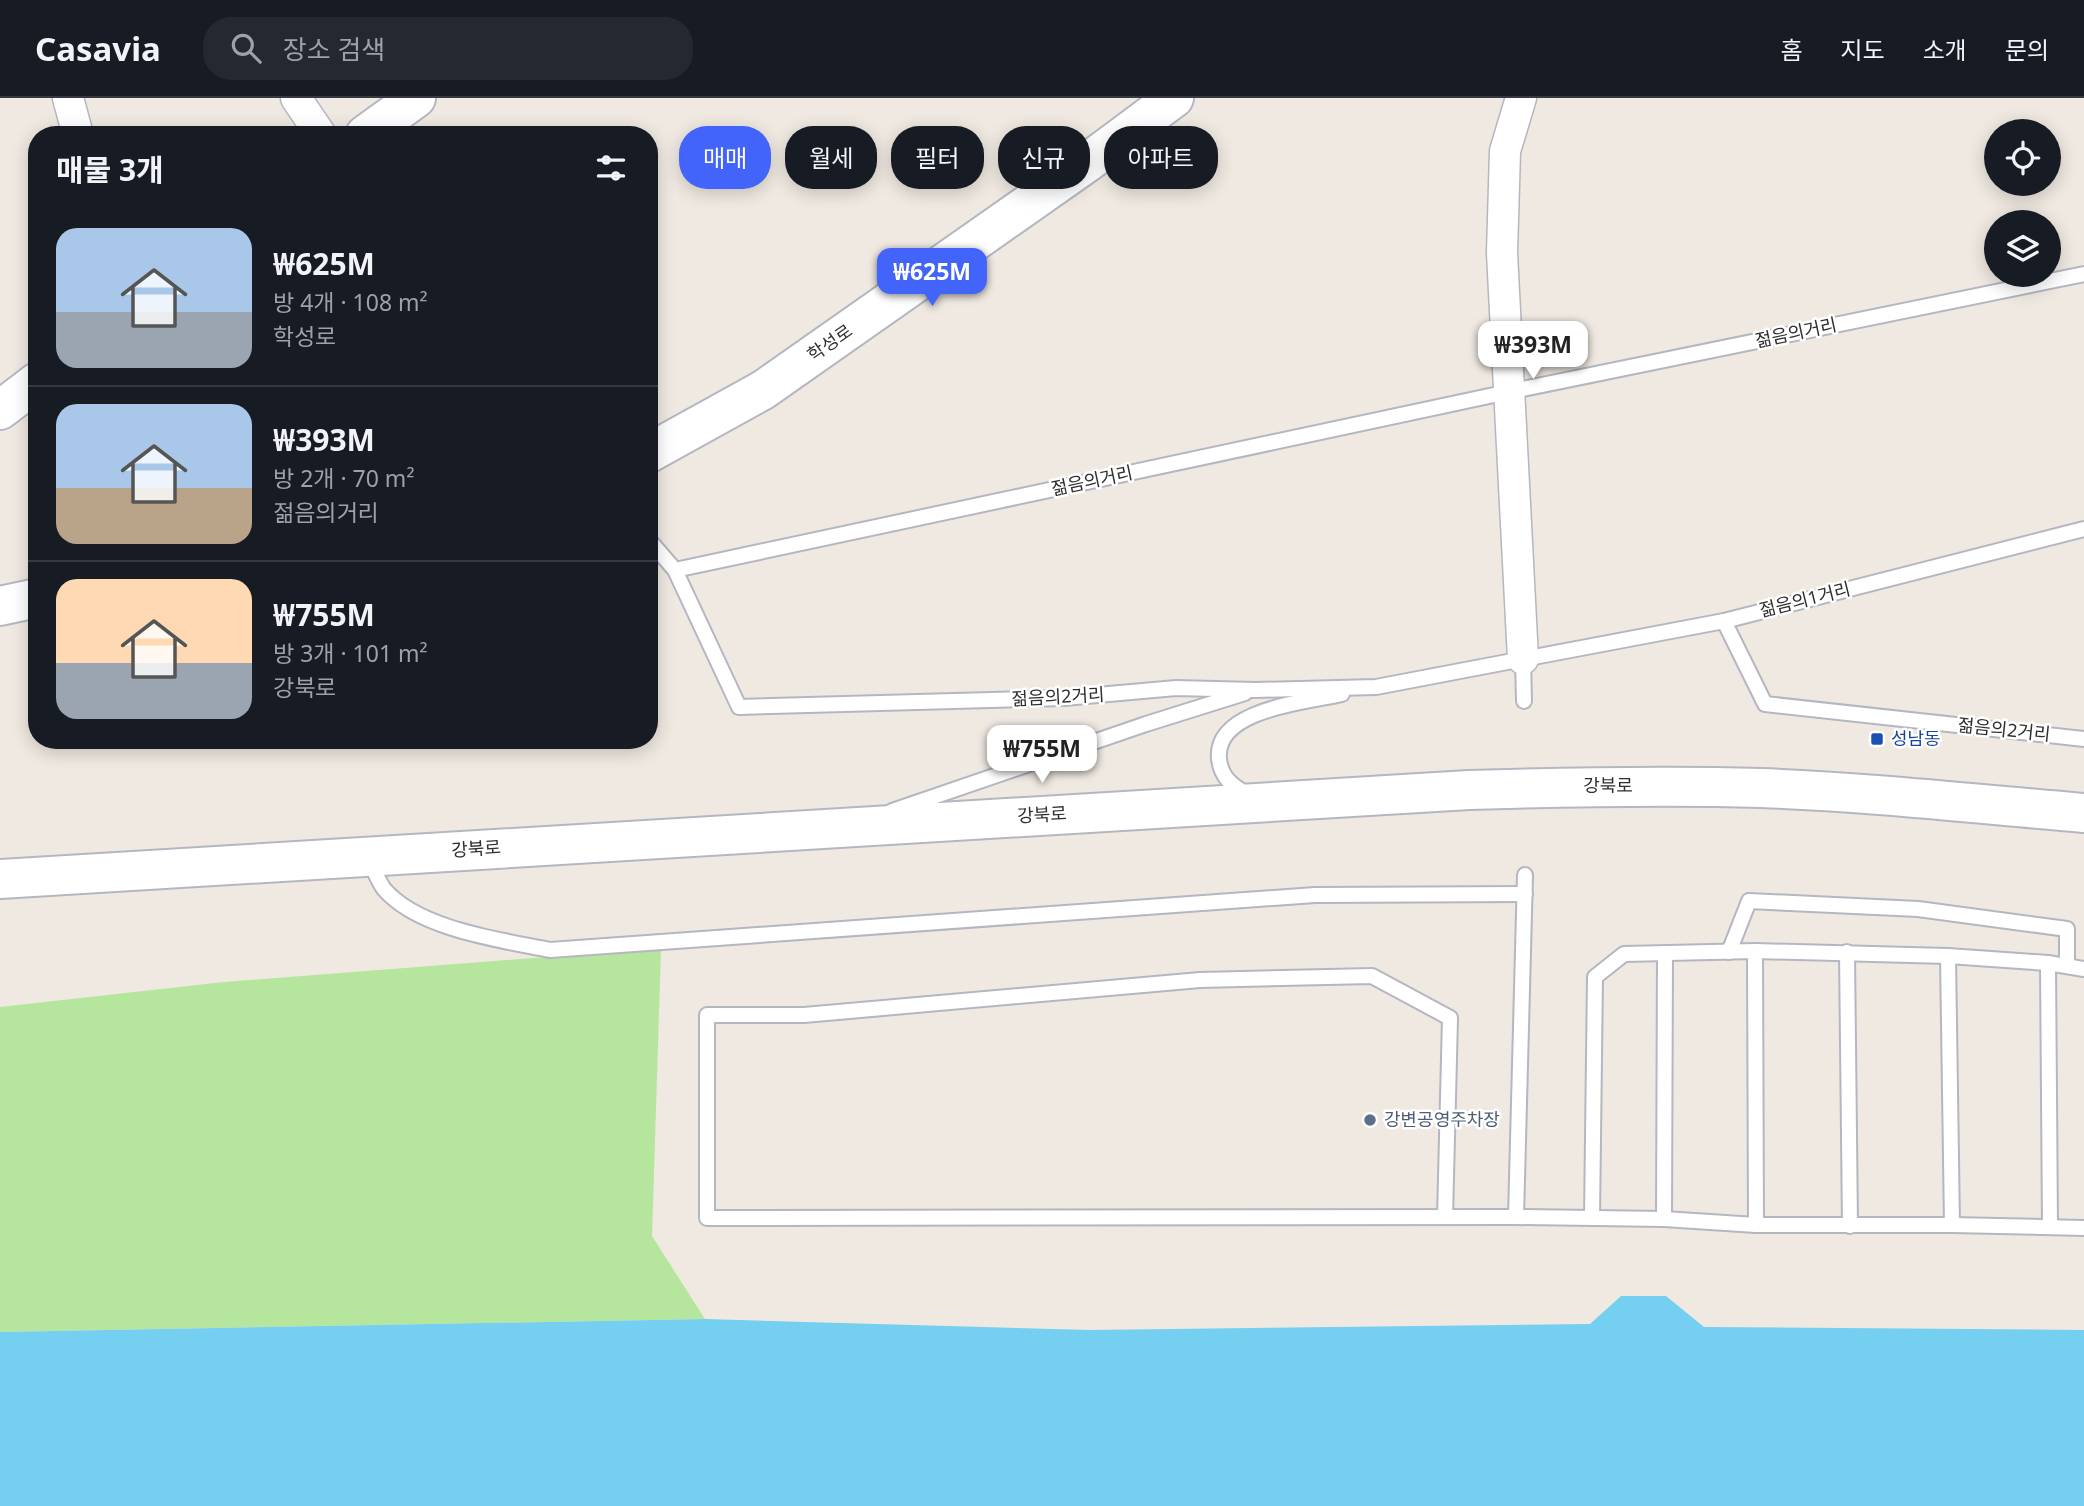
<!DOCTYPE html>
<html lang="ko">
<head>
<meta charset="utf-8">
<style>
	body { margin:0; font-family:"Noto Sans","Noto Sans KR",sans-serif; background:#242831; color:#f1f3f6; height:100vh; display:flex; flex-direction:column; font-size:26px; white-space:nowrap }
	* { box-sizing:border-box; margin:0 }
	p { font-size:23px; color:#9ea1a6 }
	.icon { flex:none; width:38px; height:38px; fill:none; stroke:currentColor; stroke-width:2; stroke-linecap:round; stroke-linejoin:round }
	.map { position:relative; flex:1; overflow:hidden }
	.details { position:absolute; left:28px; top:28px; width:630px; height:623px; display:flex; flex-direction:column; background:#171b24; border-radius:28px; box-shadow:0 4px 18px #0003 }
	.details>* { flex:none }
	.hud { position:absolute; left:679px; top:28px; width:665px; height:63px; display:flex; gap:14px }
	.fabs { position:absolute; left:1984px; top:21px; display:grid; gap:14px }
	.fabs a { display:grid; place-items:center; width:77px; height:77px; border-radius:50%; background:#171b24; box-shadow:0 4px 18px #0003; font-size:35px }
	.price { position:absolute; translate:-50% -60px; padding:0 16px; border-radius:14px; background:#fff; color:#222; font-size:23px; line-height:46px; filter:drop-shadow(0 2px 4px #0008) }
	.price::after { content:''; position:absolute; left:50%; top:42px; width:21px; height:16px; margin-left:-10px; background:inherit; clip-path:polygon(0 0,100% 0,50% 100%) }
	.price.selected { background:#4264fb; color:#fff }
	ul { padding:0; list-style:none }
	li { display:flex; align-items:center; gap:21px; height:175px; padding:0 28px }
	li+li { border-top:2px solid #363941 }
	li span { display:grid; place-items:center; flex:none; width:196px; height:140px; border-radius:21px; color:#555 }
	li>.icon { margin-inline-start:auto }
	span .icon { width:84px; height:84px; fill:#fffc; stroke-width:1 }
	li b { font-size:30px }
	h2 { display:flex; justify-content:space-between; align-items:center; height:84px; padding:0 28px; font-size:30px }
	.pill { padding:0 24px; border-radius:28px; background:#171b24; box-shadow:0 4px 18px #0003; font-size:24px; line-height:63px }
	.pill.selected { background:#4264fb; color:#fff }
	header { display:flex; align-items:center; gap:42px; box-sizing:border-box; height:98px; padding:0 35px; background:#171b24; border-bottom:2px solid #363941 }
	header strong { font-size:33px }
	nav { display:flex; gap:38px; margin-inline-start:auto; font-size:24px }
	.search { width:490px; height:63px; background:#242831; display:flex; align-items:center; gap:18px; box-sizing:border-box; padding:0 24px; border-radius:28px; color:#9ea1a6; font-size:26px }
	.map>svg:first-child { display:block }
	.green { fill:#b6e59e }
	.water { fill:#75cff0 }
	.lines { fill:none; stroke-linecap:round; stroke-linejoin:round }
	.lane-casing { stroke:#b4b7c1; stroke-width:18 }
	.street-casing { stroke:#b4b7c1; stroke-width:33 }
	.secondary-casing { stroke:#b4b7c1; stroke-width:42 }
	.lane { stroke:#fff; stroke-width:14 }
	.street { stroke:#fff; stroke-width:30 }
	.secondary { stroke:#fff; stroke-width:38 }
	.transit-dot { fill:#1a4fb4; stroke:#fff; stroke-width:2.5 }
	.service-dot { fill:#5c6f8a; stroke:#fff; stroke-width:2.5 }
	.labels { text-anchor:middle; stroke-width:5; stroke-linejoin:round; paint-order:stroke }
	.street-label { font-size:18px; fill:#2e2e2e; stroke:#fff }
	.transit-label { font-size:18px; fill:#164399; stroke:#fff; text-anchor:start }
	.service-label { font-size:18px; fill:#4e5e75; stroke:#fff; text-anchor:start }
</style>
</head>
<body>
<header>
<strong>Casavia</strong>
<div class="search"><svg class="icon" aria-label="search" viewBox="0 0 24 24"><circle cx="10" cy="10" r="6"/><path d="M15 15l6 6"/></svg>장소 검색</div>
<nav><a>홈</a><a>지도</a><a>소개</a><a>문의</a></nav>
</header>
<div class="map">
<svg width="2084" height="1408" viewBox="0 0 2084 1408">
	<rect width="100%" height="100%" fill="#efe9e1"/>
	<polygon class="green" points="661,850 652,1138 705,1221 0,1234 0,909 224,884"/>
	<polygon class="water" points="1621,1198 1666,1198 1704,1229 2084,1232 2084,1408 0,1408 0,1234 705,1221 1089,1232 1590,1226"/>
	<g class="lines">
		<g class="lane-casing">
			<g id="lane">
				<polyline points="649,442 675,472 739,609 1064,600 1176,590 1256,592 1376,589 1523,561 1524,603"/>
				<polyline points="675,472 1508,294 2084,176"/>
				<polyline points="1724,523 1765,606 2084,641"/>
				<polyline points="1523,561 1724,523 2084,431"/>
				<path d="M1247 696C1232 688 1221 679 1219 661 1214 611 1307 604 1342 596"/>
				<polyline points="892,713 1146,626 1245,595"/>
				<path d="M369 762C374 771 378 783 384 791 418 831 500 842 550 852L1315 797 1525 796"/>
				<polyline points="1755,853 1756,1127"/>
				<polyline points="1729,854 1749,803 1918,811 2067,831 2067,868"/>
				<polyline points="1847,854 1850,1128"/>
				<polyline points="1948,858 1952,1127"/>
				<polyline points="2048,865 2050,1129"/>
				<polyline points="1445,1119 1450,920 1372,878 1200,882 804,917 707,917 707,1120 1516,1119 1664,1121 1756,1127 1952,1127 2084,1130"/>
				<polyline points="1516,1119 1525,777"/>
				<polyline points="1592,1120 1595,879 1624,856 1755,853 1948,858 2048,865 2084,871"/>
				<polyline points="1664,1121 1665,856"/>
			</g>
		</g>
		<g class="street-casing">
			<g id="street">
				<polyline points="68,0 78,37"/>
				<polyline points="296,0 321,37"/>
				<polyline points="1521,0 1505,53 1502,155 1523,561"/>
			</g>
		</g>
		<g class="secondary-casing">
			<g id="secondary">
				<polyline points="365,37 416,0"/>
				<polyline points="0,312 37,284"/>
				<polyline points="649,355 763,292 1088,64 1174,0"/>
				<polyline points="0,508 37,500"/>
				<path d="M0 781 1469 692C1567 689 1664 687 1761 690 1869 694 1977 706 2084 715"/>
			</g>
		</g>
		<use href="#lane" class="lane"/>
		<use href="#street" class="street"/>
		<use href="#secondary" class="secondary"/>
	</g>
	<rect class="transit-dot" x="1870" y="634" width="14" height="14" rx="3.5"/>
	<circle class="service-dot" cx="1370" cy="1022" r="7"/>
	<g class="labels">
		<g class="street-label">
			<text transform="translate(1796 235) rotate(-12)" y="6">젊음의거리</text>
			<text transform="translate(830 245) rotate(-35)" y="6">학성로</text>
			<text transform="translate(1092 383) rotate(-12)" y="6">젊음의거리</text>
			<text transform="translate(1805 502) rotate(-14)" y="6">젊음의1거리</text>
			<text transform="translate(1058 599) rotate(-3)" y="6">젊음의2거리</text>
			<text transform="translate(2004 632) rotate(6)" y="6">젊음의2거리</text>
			<text x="1608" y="694">강북로</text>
			<text transform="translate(1042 717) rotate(-3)" y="6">강북로</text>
			<text transform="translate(476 751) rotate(-4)" y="6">강북로</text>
		</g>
		<g class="transit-label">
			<text x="1891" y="647">성남동</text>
		</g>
		<g class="service-label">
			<text x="1384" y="1028">강변공영주차장</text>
		</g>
	</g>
</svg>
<div class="fabs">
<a><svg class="icon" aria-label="locate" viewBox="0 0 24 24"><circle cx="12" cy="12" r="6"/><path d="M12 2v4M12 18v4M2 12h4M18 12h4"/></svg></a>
<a><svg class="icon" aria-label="layers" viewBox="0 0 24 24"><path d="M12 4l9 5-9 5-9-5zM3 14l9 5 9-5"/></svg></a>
</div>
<b class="price selected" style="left:932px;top:210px">₩625M</b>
<b class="price" style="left:1533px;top:283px">₩393M</b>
<b class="price" style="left:1042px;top:687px">₩755M</b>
<div class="hud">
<a class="pill selected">매매</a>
<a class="pill">월세</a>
<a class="pill">필터</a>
<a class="pill">신규</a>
<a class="pill">아파트</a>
</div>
<section class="details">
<h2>매물 3개<svg class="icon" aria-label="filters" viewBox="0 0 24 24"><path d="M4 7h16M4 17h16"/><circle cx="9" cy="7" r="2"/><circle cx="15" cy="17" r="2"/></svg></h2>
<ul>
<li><span style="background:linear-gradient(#a9c7e8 60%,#9aa5b1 0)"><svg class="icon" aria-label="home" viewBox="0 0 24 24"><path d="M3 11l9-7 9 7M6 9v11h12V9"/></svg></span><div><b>₩625M</b><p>방 4개 · 108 m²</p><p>학성로</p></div></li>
<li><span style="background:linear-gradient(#a9c7e8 60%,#b9a48a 0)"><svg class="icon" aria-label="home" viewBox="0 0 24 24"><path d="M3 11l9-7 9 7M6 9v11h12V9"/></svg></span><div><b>₩393M</b><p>방 2개 · 70 m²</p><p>젊음의거리</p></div></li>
<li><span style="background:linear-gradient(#ffd9b3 60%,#9aa5b1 0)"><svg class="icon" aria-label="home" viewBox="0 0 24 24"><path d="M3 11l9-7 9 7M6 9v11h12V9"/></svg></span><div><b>₩755M</b><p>방 3개 · 101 m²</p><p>강북로</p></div></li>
</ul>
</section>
</div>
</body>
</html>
